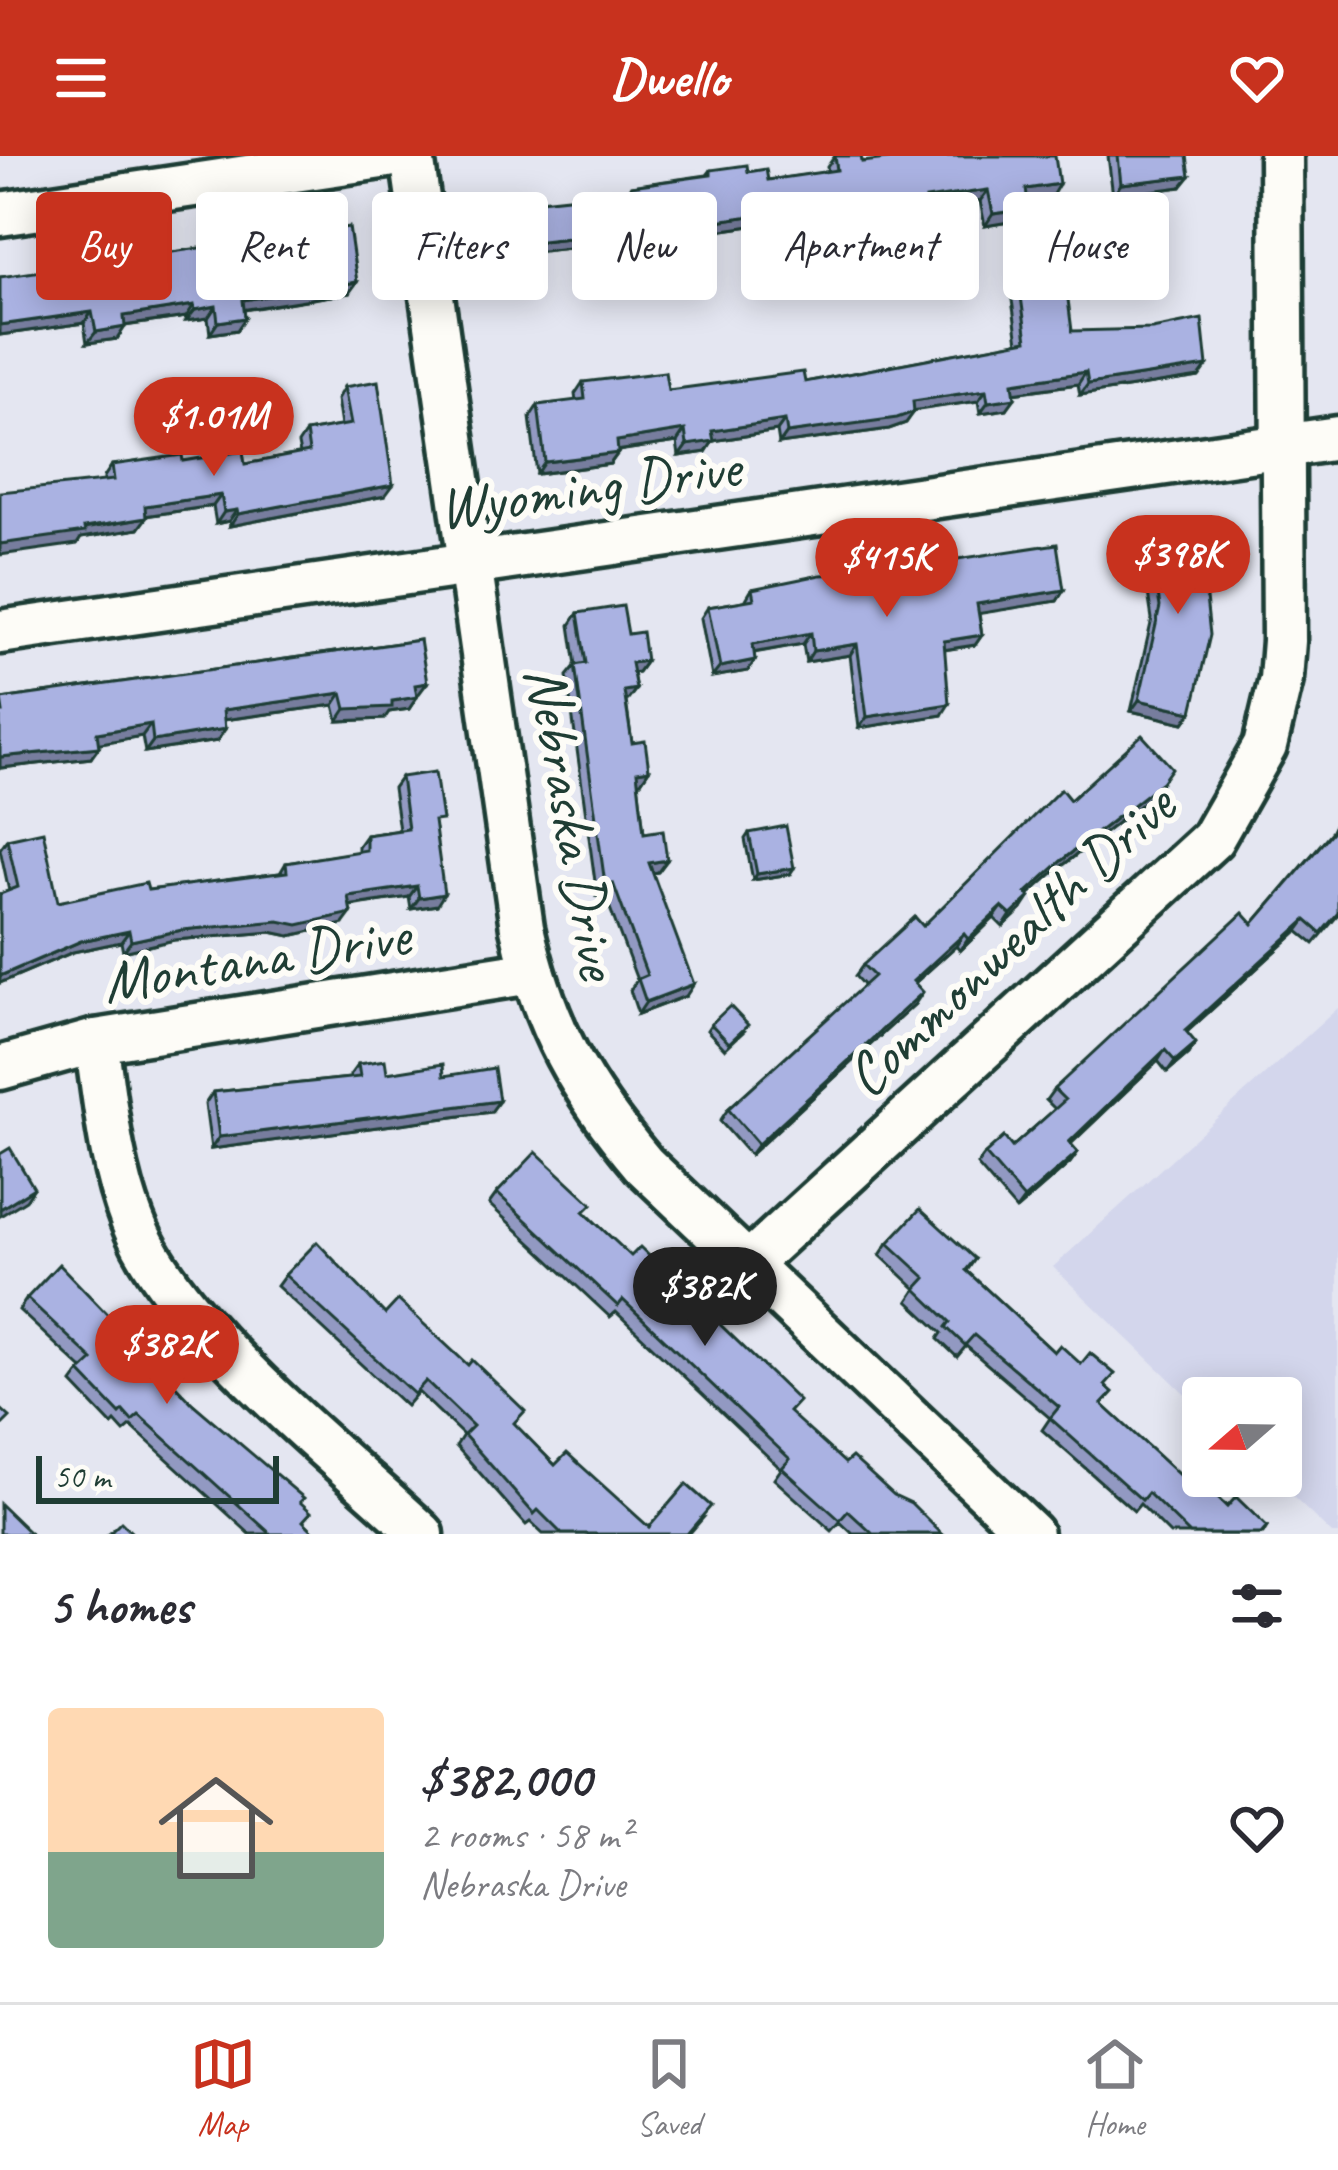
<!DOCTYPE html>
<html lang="en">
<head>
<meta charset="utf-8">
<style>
	body { margin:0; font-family:Caveat,sans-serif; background:#f7f7f7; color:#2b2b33; height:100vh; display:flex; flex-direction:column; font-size:45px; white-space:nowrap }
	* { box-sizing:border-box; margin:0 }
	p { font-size:39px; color:#7c7c81 }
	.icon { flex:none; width:66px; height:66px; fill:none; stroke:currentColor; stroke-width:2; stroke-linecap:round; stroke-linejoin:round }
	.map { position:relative; height:1378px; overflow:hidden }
	.side { display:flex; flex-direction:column; background:#fff; flex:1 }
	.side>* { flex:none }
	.top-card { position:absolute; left:36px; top:36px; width:1266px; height:108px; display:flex; gap:24px }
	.needle { width:78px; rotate:250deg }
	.buttons { position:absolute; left:1182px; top:1221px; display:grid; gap:24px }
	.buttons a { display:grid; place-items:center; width:120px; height:120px; border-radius:12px; background:#fff; box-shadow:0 6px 30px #0003; font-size:60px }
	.scale { position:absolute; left:36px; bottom:30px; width:243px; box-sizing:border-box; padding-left:12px; border:6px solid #1f3d34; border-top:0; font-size:33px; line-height:42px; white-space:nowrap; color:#1f3d34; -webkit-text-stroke:9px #fdfcf7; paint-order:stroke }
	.price { position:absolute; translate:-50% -102px; padding:0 27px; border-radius:42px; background:#c8321e; color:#fff; font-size:39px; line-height:78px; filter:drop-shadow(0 3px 6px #0008) }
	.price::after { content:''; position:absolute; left:50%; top:72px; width:36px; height:27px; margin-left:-18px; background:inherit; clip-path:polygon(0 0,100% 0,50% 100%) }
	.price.active { background:#222; color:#fff }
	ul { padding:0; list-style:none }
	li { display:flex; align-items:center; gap:36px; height:300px; padding:0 48px }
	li+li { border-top:3px solid #e1e1e2 }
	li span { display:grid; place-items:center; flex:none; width:336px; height:240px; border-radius:12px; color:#555 }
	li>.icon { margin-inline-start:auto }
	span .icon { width:144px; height:144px; fill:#fffc; stroke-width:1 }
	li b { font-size:51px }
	h2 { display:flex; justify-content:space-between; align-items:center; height:144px; padding:0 48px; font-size:51px }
	.chip { padding:0 42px; border-radius:12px; background:#fff; box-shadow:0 6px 30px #0003; font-size:42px; line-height:108px }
	.chip.active { background:#c8321e; color:#fff }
	header { display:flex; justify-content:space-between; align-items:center; height:156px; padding:0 48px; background:#c8321e; color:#fff; font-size:54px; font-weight:800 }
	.tabs { display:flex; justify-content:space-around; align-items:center; height:168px; border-top:3px solid #e1e1e2; background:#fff; font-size:33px; color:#7c7c81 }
	.tabs a { display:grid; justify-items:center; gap:6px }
	.tabs .active { color:#c8321e }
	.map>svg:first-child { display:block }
	.built { fill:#d3d6ec }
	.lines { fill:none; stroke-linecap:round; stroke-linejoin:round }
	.minor-casing { stroke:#1f3d34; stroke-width:51 }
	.minor { stroke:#fdfcf7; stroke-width:42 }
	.wall { fill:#9299c2; stroke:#1f3d34; stroke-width:3 }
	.shaded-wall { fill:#777d9e; stroke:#1f3d34; stroke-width:3 }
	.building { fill:#aab2e2; stroke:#1f3d34; stroke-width:3 }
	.labels { text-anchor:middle; stroke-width:12; stroke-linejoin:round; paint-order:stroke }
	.street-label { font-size:60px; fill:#1f3d34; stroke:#fdfcf7 }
</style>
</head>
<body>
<header><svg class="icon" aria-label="menu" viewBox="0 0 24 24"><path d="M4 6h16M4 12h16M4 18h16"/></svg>Dwello<svg class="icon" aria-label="heart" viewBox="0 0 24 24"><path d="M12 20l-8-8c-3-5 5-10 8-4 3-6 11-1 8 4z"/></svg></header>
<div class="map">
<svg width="1338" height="1378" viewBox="0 0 1338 1378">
	<rect width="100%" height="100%" fill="#e4e6f1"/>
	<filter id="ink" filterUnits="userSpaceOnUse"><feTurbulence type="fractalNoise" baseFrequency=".00833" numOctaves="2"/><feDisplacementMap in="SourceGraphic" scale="24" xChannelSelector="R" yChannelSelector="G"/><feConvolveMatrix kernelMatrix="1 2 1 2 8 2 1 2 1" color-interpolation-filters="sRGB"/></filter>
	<g filter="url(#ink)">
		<polygon class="built" points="1338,852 1338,1378 1332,1378 1271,1320 1281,1320 1281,1242 1203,1242 1203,1255 1053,1111"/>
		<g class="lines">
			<g class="minor-casing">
				<g id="minor">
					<path d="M412 0 522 772C544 871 579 932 644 1009L1031 1378"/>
					<polyline points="0,58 388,0"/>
					<polyline points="0,476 1338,282"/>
					<path d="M96 885C105 945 110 1008 132 1064 171 1168 338 1299 422 1378"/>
					<polyline points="0,912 96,885 532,816"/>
					<polyline points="748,1108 1212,683 1265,590 1281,523 1284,485 1281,0"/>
				</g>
			</g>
			<use href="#minor" class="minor"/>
		</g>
		<g class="wall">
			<polygon points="835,0 1052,40 1028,43 1021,64 985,70 980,45 927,53 928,57 920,68 877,75 886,119 878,130 840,137 827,69 787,74 786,65 676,81 669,92 598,101 596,89 489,101 484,61 492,49 579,49 623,44 623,41 631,30 707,19 711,14 748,16 768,24 828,16 827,11"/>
			<polygon points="1108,0 1187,0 1181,31 1113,40"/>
			<polygon points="323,75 349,137 244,154 245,162 237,174 210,178 208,162 186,165 186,161 125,170 117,183 87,187 84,167 0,179 0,121 257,96 315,87"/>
			<polygon points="1018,119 1072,175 1199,221 1080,239 1078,228 1014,237 1007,253 980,257 978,245 914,254 906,267 889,273 779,288 777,275 713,285 706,296 679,300 677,286 618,295 618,297 610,308 537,318 530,261 538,249 576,245 575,238 583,226 668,234 805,226 1018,186 1010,130"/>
			<polygon points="344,231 385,340 230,370 229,365 216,368 213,350 146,360 138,373 81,382 77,388 104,325 104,321 112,309 183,305 245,308 300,298 298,288 306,276 341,270 337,243"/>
			<polygon points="1148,371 1192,556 1184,567 1131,555 1152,463 1140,383"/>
			<polygon points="944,405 1064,434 1057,445 979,457 982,479 975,489 944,494 942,559 859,572 850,499 806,506 803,488 754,497 755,504 748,515 712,521 701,462 708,451 745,445 752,433 877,427 925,420 930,412 940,411"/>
			<polygon points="578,457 628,478 646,505 638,516 633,517 636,533 626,545 632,587 649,614 641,626 638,626 644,677 667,704 658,716 652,717 686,840 638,858 630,834 637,824 605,739 597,740 567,520 576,509 570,469"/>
			<polygon points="420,484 418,539 409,553 389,556 384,563 338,565 334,549 224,564 225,573 217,585 145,596 142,580 99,587 91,602 0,612 1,543"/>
			<polygon points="401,621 435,673 437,749 411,753 409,741 350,750 343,768 290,780 271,776 174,784 123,796 121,786 73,796 0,827 0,738 9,735 0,693 7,683 58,746 280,717 286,707 358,696 358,690 366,679 399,674 393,632"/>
			<polygon points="1154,638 1053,717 1028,739 1022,753 1003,771 994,762 960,795 956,790 915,827 915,848 750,999 720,965 728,953 864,830 855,820 863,809 923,770 1070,644"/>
			<polygon points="1338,662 1338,759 1314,788 1298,775 1187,876 1188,898 1167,916 1158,905 1071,988 1078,996 1070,1007 1016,1054 977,1009 985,998 1012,991 1055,953 1046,944 1054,933 1253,768 1332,675"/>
			<polygon points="749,677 790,718 753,724 745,683"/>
			<polygon points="711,868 744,875 725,893 707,874"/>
			<polygon points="358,908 387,917 444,920 491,956 211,993 205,948 213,936 350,922 350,919"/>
			<polygon points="497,1037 586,1057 790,1258 845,1307 894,1339 942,1378 853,1378 840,1366 832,1375 774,1323 781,1313 616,1156 610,1161 489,1048"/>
			<polygon points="888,1087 975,1103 967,1115 1054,1196 1106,1230 1103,1249 1191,1330 1267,1371 1263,1378 1170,1378 1140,1348 1134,1355 1042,1274 1050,1262 966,1190 957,1201 938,1183 942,1177 908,1145 916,1133 880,1099"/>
			<polygon points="285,1119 385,1158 515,1269 555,1309 649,1371 703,1362 689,1378 543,1378 530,1366 526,1369 456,1290 463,1279 418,1236 406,1250 277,1130"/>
			<polygon points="27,1142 193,1248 300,1346 304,1366 316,1378 250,1378 131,1270 124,1276 115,1266 112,1269 72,1227 82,1213 19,1154"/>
		</g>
		<g class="shaded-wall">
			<polygon points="1190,20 1181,31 1113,40 1121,28"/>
			<polygon points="1059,28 1052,40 1018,45 1026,33"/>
			<polygon points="988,34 980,45 918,55 926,43"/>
			<polygon points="1029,53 1021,64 985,70 993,58"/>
			<polygon points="793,54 786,65 667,82 675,71"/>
			<polygon points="928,57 920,68 868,77 876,65"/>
			<polygon points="835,58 827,69 787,74 795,63"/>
			<polygon points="604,78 596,89 489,101 497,90"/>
			<polygon points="676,81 669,92 598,101 605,90"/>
			<polygon points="886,119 878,130 840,137 848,126"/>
			<polygon points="357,126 349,137 235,155 243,144"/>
			<polygon points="194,149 186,161 116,171 124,160"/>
			<polygon points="216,150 208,162 186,165 195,154"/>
			<polygon points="92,156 84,167 0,179 0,169"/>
			<polygon points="245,162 237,174 210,178 218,166"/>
			<polygon points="125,171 117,183 87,187 96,176"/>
			<polygon points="1207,210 1199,221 1080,239 1088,228"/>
			<polygon points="1086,216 1078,228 1005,238 1013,227"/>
			<polygon points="986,234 978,245 905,256 913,245"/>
			<polygon points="1015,242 1007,253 980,257 988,246"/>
			<polygon points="914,256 906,267 889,273 779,288 787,277"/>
			<polygon points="785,264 777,275 713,285 706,296 679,300 687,289 712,275"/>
			<polygon points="685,274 677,286 609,296 617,285"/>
			<polygon points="618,297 610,308 537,318 545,306"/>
			<polygon points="393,329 385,340 230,370 238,358"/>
			<polygon points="221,339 213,350 137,361 145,350"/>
			<polygon points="237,354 229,365 216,368 224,356"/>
			<polygon points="146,362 138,373 81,382 77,388 0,399 0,388"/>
			<polygon points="1064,434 1057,445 970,459 977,448"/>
			<polygon points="811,477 803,488 746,498 753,488"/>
			<polygon points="982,479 975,489 936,495 944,485"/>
			<polygon points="857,488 850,499 806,506 813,495"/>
			<polygon points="755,504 748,515 712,521 720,511"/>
			<polygon points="646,505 638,516 623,518 631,507"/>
			<polygon points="427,527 418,539 407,540 415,529"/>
			<polygon points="636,533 628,544 616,546 624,535"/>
			<polygon points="342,537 334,549 215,565 223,554"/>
			<polygon points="417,541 409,553 389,556 384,563 338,565 346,553"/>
			<polygon points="1139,544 1192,556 1184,567 1131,555"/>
			<polygon points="949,548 942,559 859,572 867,561"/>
			<polygon points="151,568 142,580 89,589 97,577"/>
			<polygon points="225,573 217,585 145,596 153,585"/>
			<polygon points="99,591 91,602 0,612 0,601"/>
			<polygon points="649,614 641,626 629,628 637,616"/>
			<polygon points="1162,626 1154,638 1053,717 1018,748 1026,737 1061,705"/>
			<polygon points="667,704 658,716 641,719 649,707"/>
			<polygon points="794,712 790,718 753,724 757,718"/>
			<polygon points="613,727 605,739 597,740 605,728"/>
			<polygon points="417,730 409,741 340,751 348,740"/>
			<polygon points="444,738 437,749 411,753 419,742"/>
			<polygon points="1030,741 1022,753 1003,771 1011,759"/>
			<polygon points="1002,751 994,762 960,795 968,783"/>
			<polygon points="351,757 343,768 290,780 271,776 174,784 123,796 131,785 182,774"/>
			<polygon points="1306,764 1298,775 1177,885 1185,874"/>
			<polygon points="129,775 121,786 73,796 0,827 0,820 81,785"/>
			<polygon points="964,778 956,790 905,836 913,825"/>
			<polygon points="694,828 686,840 638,858 646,846"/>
			<polygon points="923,836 915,848 750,999 758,988"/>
			<polygon points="1196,887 1188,898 1167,916 1175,905"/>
			<polygon points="1165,894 1158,905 1061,997 1069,986"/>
			<polygon points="499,945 491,956 211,993 219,981"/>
			<polygon points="1078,996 1070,1007 1016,1054 1024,1043"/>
			<polygon points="34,1032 26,1044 0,1060 0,1053"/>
		</g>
		<g class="building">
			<polygon points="835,0 861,0 862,6 911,0 1055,0 1059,28 1026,33 1029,53 993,58 988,34 926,43 928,57 876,65 886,119 848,126 835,58 795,63 793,54 675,71 676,81 605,90 604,78 497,90 492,49 578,40 579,49 632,43 631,30 711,19 711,14 747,9 748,16 766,13 768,24 837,14"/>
			<polygon points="1118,0 1187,0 1190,20 1121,28"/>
			<polygon points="349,71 357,126 243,144 245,162 218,166 216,150 195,154 194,149 124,160 125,171 96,176 92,156 0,169 0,121 255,84 257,96 325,86 323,75"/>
			<polygon points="1064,112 1072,175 1152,173 1202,163 1207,210 1088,228 1086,216 1013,227 1015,242 988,246 986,234 913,245 914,256 897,262 787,277 785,264 712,275 714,285 687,289 685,274 617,285 618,297 545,306 538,249 585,243 583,226 665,216 668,234 803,216 805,226 1027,184 1018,119"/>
			<polygon points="378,225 393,329 238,358 237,354 224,356 221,339 145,350 146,362 84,372 85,376 0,388 0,336 114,324 112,309 182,299 183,305 243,295 245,308 309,296 306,276 351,268 344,231"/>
			<polygon points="1197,365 1199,386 1207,385 1210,413 1203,414 1210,479 1192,556 1139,544 1160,451 1148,371"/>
			<polygon points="1057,388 1064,434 977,448 982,479 944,485 949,548 867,561 857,488 813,495 811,477 753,488 755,504 720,511 708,451 754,443 752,433 820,419 875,416 877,427 932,419 930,412 945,410 944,405"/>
			<polygon points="623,450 628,478 642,476 646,505 631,507 636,533 624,535 632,587 645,585 649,614 637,616 644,677 663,674 667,704 649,707 694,828 646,846 638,823 647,819 613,727 605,728 575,509 586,507 578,457"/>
			<polygon points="420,484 427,527 415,529 417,541 392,545 392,551 346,553 342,537 223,554 225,573 153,585 151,568 97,577 99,591 0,601 0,556 3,556 1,543"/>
			<polygon points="1142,579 1172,612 1162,626 1061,705 1026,737 1030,741 1011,759 1002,751 968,783 964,778 913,825 923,836 758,988 728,953 874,820 863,809 915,761 923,770 1061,633 1070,644"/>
			<polygon points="435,616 442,664 434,665 444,738 419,742 417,730 348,740 351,757 298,769 279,765 182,774 131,785 129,775 81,785 0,820 0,738 18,731 7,683 43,675 58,746 146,727 148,734 287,716 286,707 366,694 366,679 408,673 401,621"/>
			<polygon points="1338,669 1338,757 1321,777 1306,764 1185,874 1196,887 1175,905 1165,894 1069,986 1078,996 1024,1043 985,998 1004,981 1012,991 1065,944 1054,933 1243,757 1253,768"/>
			<polygon points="786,670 794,712 757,718 749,677"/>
			<polygon points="730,850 748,869 729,887 711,868"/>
			<polygon points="385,904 387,917 443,908 444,920 494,912 499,945 219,981 213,936 360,921 358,908"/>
			<polygon points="10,992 34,1032 0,1053 0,998"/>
			<polygon points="536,996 592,1048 584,1056 631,1100 640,1091 799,1245 789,1256 845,1307 852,1301 894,1339 911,1347 942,1378 873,1378 848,1355 840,1364 782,1312 790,1303 623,1144 618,1150 497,1037"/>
			<polygon points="920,1053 975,1103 966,1114 1054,1196 1060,1189 1081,1208 1090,1197 1115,1218 1105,1229 1113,1236 1102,1248 1191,1330 1198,1323 1227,1351 1236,1341 1267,1371 1261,1378 1190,1378 1148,1337 1142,1344 1050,1262 1059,1251 974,1179 965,1189 946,1171 950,1166 916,1133 926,1122 888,1087"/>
			<polygon points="317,1086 385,1158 398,1144 468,1209 472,1204 525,1255 514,1267 555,1309 567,1297 649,1371 686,1328 711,1350 687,1378 562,1378 538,1354 534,1358 464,1279 473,1270 426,1225 414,1238 285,1119"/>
			<polygon points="59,1108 193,1248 304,1342 300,1346 311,1356 303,1365 316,1378 271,1378 139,1259 132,1265 123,1255 120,1258 80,1216 93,1204 27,1142"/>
			<polygon points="0,1252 10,1261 0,1271"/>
			<polygon points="0,1348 31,1378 0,1378"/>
			<polygon points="121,1366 133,1378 109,1378"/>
		</g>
	</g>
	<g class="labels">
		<g class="street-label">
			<text transform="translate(589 330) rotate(-8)" y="21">Wyoming Drive</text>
			<text transform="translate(574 666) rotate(80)" y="21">Nebraska Drive</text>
			<text transform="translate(1009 784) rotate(-43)" y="21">Commonwealth Drive</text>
			<text transform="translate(256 801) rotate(-9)" y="21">Montana Drive</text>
		</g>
	</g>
</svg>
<div class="buttons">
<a><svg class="needle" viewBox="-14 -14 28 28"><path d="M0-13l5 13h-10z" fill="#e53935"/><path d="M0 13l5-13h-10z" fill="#7c7c81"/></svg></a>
</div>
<div class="scale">50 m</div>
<b class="price" style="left:214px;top:323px">$1.01M</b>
<b class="price" style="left:1178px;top:461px">$398K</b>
<b class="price" style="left:887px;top:464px">$415K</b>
<b class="price active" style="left:705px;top:1193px">$382K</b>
<b class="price" style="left:167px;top:1251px">$382K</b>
<div class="top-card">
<a class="chip active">Buy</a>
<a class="chip">Rent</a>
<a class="chip">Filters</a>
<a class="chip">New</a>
<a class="chip">Apartment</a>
<a class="chip">House</a>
</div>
</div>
<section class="side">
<h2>5 homes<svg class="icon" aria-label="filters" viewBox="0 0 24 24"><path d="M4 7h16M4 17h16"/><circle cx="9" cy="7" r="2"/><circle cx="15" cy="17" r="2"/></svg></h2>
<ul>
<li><span style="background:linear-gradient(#ffd9b3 60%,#7fa58c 0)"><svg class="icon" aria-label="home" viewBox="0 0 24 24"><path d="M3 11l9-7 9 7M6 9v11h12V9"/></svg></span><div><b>$382,000</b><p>2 rooms · 58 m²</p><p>Nebraska Drive</p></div><svg class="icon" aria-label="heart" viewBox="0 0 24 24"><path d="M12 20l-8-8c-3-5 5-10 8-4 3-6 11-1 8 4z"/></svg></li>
</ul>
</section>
<nav class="tabs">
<a class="active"><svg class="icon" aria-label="map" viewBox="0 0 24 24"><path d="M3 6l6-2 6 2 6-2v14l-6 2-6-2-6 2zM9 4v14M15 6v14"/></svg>Map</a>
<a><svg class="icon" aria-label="saved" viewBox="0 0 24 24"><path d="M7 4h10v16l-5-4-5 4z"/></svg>Saved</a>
<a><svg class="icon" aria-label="home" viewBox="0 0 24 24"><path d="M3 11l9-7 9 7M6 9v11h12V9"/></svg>Home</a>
</nav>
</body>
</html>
